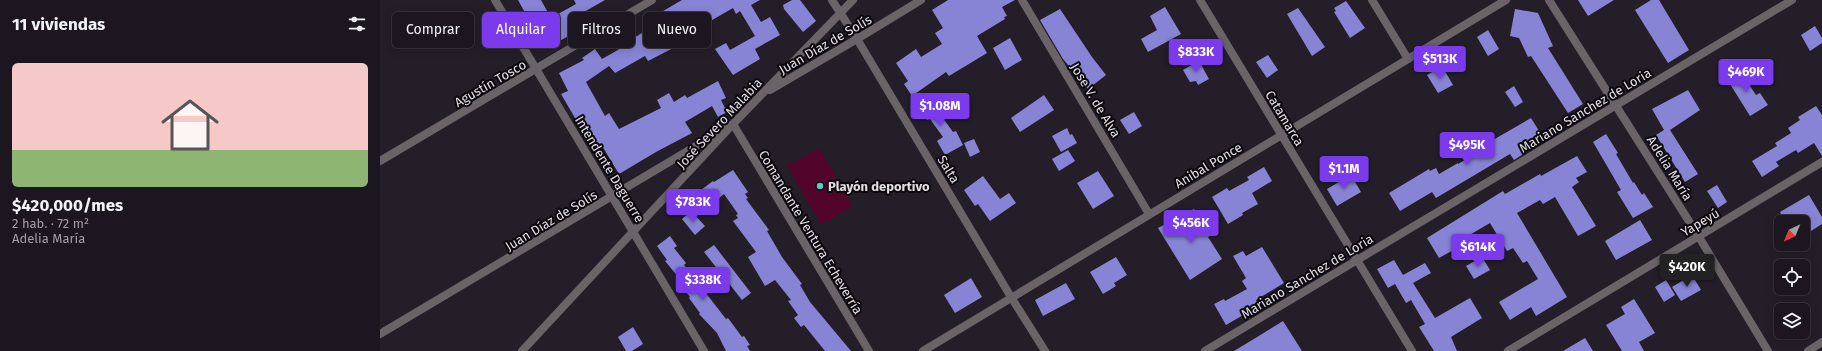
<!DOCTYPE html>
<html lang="es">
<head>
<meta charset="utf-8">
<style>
	body { margin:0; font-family:"Fira Sans",sans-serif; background:#28232c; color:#f1f3f6; height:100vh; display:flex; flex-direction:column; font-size:15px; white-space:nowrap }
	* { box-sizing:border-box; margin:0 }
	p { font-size:13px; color:#a09fa4 }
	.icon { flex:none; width:22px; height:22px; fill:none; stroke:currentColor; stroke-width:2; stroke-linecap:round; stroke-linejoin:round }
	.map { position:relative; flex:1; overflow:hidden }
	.panel { display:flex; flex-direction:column; background:#1b161f; width:380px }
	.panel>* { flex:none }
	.guide { position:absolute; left:12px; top:12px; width:380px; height:36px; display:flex; gap:8px }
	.needle { width:26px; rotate:224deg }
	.controls { position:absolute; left:1394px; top:215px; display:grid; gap:8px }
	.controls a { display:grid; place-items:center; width:36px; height:36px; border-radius:6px; background:#1b161f; box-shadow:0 2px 10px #0003,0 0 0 1px #39353d; font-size:20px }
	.price { position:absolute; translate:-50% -34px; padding:0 9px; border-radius:4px; background:#7c3aed; color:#fff; font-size:13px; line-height:26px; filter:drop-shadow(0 1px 2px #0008) }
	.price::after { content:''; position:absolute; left:50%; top:24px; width:12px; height:9px; margin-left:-6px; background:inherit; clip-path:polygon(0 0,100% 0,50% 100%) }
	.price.current { background:#222; color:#fff }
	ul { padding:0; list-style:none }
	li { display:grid; align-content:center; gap:8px; height:212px; padding:0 12px }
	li+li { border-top:1px solid #39353d }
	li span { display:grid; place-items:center; height:124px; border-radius:6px; color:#555 }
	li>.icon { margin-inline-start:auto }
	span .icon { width:72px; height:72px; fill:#fffc; stroke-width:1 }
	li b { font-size:17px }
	h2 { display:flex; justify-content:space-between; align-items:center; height:48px; padding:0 12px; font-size:17px }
	.pill { padding:0 14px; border-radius:6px; background:#1b161f; box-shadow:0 2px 10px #0003,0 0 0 1px #39353d; font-size:14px; line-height:36px }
	.pill.current { background:#7c3aed; color:#fff }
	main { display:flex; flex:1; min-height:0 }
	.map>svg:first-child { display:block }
	.green { fill:#53042b }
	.building { fill:#8884d5 }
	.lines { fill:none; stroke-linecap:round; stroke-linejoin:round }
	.minor { stroke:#6a6469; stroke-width:8 }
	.poi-dot { fill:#56cec2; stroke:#0c090e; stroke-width:1.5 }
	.labels { text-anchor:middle; stroke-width:4; stroke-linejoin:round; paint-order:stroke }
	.street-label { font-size:13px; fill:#e1dde4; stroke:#0c090e }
	.poi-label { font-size:13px; font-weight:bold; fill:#e1dde4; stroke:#0c090e; text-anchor:start }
</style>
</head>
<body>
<main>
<section class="panel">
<h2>11 viviendas<svg class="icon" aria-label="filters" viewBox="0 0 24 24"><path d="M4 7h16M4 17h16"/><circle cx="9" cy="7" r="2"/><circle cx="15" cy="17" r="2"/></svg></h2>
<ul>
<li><span style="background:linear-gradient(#f6c9c9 70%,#8fb573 0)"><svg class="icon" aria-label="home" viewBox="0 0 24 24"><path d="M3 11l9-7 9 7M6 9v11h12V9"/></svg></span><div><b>$420,000/mes</b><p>2 hab. · 72 m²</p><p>Adelia María</p></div></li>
</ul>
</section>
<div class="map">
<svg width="1442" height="351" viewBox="0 0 1442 351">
	<rect width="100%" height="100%" fill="#241e29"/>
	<polygon class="green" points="439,148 473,206 441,225 407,166"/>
	<g class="building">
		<polygon points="138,0 161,0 171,18 196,4 194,0 225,0 197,16 203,28 165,49"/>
		<polygon points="302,0 380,0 371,5 381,22 390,17 400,35 375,49 380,59 353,75 335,49 346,43 350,50 375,36 360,11 356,14 353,8 313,31 317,37 304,45 303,43 268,61 265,56 235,73 229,66 206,82 225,116 229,113 239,129 281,108 277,100 289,93 294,102 305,95 307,98 338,81 346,98 341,100 347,112 338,117 332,106 305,122 312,133 276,152 239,174 221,144 211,149 200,132 202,130 181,94 188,91 179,73 204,60 202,58 215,49 222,59 243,47 242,45 282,21 278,14"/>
		<polygon points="412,0 420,0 436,21 423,32 404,9 403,5"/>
		<polygon points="568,0 635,0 622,7 627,16 624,17 625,19 597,36 607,53 569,76 566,72 532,96 524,84 528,81 516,63 536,49 541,57 562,44 555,33 563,28 552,10"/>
		<polygon points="1198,0 1234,0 1208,16"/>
		<polygon points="1271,0 1279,0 1309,50 1288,63 1255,10"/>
		<polygon points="966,1 985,28 970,38 954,12 956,11 954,8"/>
		<polygon points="785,7 801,34 768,52 761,39 777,30 770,16"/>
		<polygon points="918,8 945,47 932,56 907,14"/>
		<polygon points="680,9 712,57 726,75 708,89 683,59 660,20"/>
		<polygon points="1135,9 1158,13 1173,46 1168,48 1203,104 1188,113 1151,56 1148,57 1139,38 1130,36"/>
		<polygon points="1435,26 1442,38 1442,43 1430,51 1421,35"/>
		<polygon points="1108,30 1119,49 1108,56 1097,37"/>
		<polygon points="630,38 642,60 625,70 613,48"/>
		<polygon points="888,55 898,70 887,78 876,62"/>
		<polygon points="819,61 829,79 818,85 816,81 810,82 803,70"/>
		<polygon points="1062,66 1073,85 1058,93 1047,75"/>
		<polygon points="1358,68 1376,95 1380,93 1388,105 1370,116 1345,76"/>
		<polygon points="1134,86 1143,102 1135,107 1125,92"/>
		<polygon points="1308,90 1320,110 1290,130 1318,174 1305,182 1276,135 1284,130 1272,109"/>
		<polygon points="664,95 674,110 640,132 631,118"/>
		<polygon points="544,96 552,107 554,106 573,132 576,131 583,145 565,155 557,141 563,137 550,119 547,120 534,103"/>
		<polygon points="1436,106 1442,115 1442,156 1434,143 1418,153 1416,150 1396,162 1399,166 1382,177 1372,161 1397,146 1395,143 1411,133 1408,128 1420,120 1418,117"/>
		<polygon points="754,112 762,126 749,134 740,120"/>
		<polygon points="1151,118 1161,134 1147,142 1151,149 1134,160 1130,154 1056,198 1052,192 1020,211 1009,193 1049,169 1050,171 1056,168 1059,174 1078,163 1078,164 1100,151 1099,148"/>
		<polygon points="687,128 690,135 692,134 697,143 681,152 672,136"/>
		<polygon points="1226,134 1238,153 1236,154 1253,183 1254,182 1262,195 1264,193 1273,207 1253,218 1237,192 1241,190 1213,142"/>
		<polygon points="594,139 600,152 590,157 584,143"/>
		<polygon points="688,150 695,161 679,171 672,159"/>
		<polygon points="1197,156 1207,172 1196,178 1199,182 1192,187 1216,226 1198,236 1175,197 1163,204 1160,200 1137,213 1187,297 1156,316 1151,307 1130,320 1119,302 1158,279 1147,261 1143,263 1133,248 1127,251 1110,223 1076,243 1079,247 1059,258 1047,238 1123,191 1125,194 1160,174 1161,176"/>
		<polygon points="884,167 892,181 872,193 878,204 862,213 863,215 848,224 832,197 847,188 849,191 869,180 867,177"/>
		<polygon points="353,170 368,192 365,194 368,198 366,199 389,230 387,231 402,257 422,284 420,285 430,302 471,351 445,351 424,325 421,327 414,318 418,315 408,301 411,300 395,280 385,286 368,257 376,252 353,221 358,218 356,215 358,214 344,194 332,204 321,190 333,181 334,182"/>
		<polygon points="718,171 734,196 713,209 697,183"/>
		<polygon points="971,175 981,192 957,206 947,189"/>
		<polygon points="603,176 620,199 629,193 636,203 610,221 598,204 595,206 584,190"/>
		<polygon points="1337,185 1347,202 1338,208 1327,191"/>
		<polygon points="1429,195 1442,217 1442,224 1431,231 1428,225 1423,228 1423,222 1405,222 1400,212"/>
		<polygon points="814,209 830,236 828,237 842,259 810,280 778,228"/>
		<polygon points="311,211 325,226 315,235 302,219"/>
		<polygon points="1260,220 1272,240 1236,260 1225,241"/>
		<polygon points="290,236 297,246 294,248 306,263 304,265 346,319 348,318 362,337 364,336 370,345 367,346 370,351 346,351 337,333 319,314 320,313 309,298 310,297 297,281 300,279 285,261 287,260 277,246"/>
		<polygon points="334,245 371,293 362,300 324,252"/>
		<polygon points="882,247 904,283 876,300 879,306 846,325 834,304 844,299 845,301 867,289 862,281 866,278 853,256 863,251 866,256"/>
		<polygon points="736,257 747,275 734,283 736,286 723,294 710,272"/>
		<polygon points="1102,257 1110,270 1094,279 1086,266"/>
		<polygon points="1014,260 1023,275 1045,263 1051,273 1033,283 1055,318 1090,298 1102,318 1071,337 1077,351 1054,351 1039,327 1045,324 1031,300 1026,303 1015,284 1008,288 997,269"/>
		<polygon points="1312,275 1321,290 1301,301 1292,287"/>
		<polygon points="591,278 602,297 575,313 564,295"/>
		<polygon points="1286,280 1295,295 1284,302 1275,287"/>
		<polygon points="686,283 695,299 663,316 655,300"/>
		<polygon points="1254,299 1275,333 1259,342 1264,351 1242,351 1226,325 1245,314 1241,307"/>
		<polygon points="903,321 922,351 854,351 882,334"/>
		<polygon points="253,327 263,344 252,351 246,351 238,337"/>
		<polygon points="1205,338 1213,351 1183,351"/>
	</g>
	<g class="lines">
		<g class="minor">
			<polyline points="115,0 324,351"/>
			<polyline points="452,0 477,39 631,297 665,351"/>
			<polyline points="642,0 769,214"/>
			<polyline points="820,0 1032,351"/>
			<polyline points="992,0 1028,59"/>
			<polyline points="1169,0 1319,237 1388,351"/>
			<polyline points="390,90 477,39 541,0"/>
			<polyline points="0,161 272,0"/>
			<polyline points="0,334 353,124 489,351"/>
			<polyline points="142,351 353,124 473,0"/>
			<polyline points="543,351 1126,0"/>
			<polyline points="825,351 1412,0"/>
			<polyline points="1128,351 1442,162"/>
			<polyline points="1428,351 1442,342"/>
		</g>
	</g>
	<circle class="poi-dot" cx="440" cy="186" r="4"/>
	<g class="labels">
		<g class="street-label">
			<text transform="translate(445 44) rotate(-30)" y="5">Juan Díaz de Solís</text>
			<text transform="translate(110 83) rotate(-30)" y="5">Agustín Tosco</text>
			<text transform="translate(716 100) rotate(59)" y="5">Jose V. de Alva</text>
			<text transform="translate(1205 110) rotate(-31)" y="5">Mariano Sanchez de Loria</text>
			<text transform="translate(905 118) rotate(59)" y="5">Catamarca</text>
			<text transform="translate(339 123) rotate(-47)" y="5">José Severo Malabia</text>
			<text transform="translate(828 165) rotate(-31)" y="5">Anibal Ponce</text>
			<text transform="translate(1290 168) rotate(58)" y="5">Adelia María</text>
			<text transform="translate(230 169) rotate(59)" y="5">Intendente Daguerre</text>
			<text transform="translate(569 169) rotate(59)" y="5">Salta</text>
			<text transform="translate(171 220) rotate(-31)" y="5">Juan Díaz de Solís</text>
			<text transform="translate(1320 222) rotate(-31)" y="5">Yapeyú</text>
			<text transform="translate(431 232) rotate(59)" y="5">Comandante Ventura Echeverría</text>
			<text transform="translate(927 276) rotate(-31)" y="5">Mariano Sanchez de Loria</text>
		</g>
		<g class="poi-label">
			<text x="448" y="191">Playón deportivo</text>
		</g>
	</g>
</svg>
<div class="controls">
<a><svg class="needle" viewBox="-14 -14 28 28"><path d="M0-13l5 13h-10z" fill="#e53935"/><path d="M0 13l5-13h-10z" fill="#a09fa4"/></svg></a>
<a><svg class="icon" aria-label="locate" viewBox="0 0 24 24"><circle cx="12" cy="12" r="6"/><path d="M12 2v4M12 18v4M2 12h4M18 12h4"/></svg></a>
<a><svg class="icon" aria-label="layers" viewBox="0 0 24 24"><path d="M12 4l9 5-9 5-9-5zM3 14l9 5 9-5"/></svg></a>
</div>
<b class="price" style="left:816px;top:73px">$833K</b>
<b class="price" style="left:1060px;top:80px">$513K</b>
<b class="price" style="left:1366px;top:93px">$469K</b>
<b class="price" style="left:560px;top:127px">$1.08M</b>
<b class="price" style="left:1087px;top:166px">$495K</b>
<b class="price" style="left:964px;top:190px">$1.1M</b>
<b class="price" style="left:313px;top:223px">$783K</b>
<b class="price" style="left:811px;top:244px">$456K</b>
<b class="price" style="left:1098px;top:268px">$614K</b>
<b class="price current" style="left:1307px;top:288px">$420K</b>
<b class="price" style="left:323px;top:301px">$338K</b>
<div class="guide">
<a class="pill">Comprar</a>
<a class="pill current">Alquilar</a>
<a class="pill">Filtros</a>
<a class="pill">Nuevo</a>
</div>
</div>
</main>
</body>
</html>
